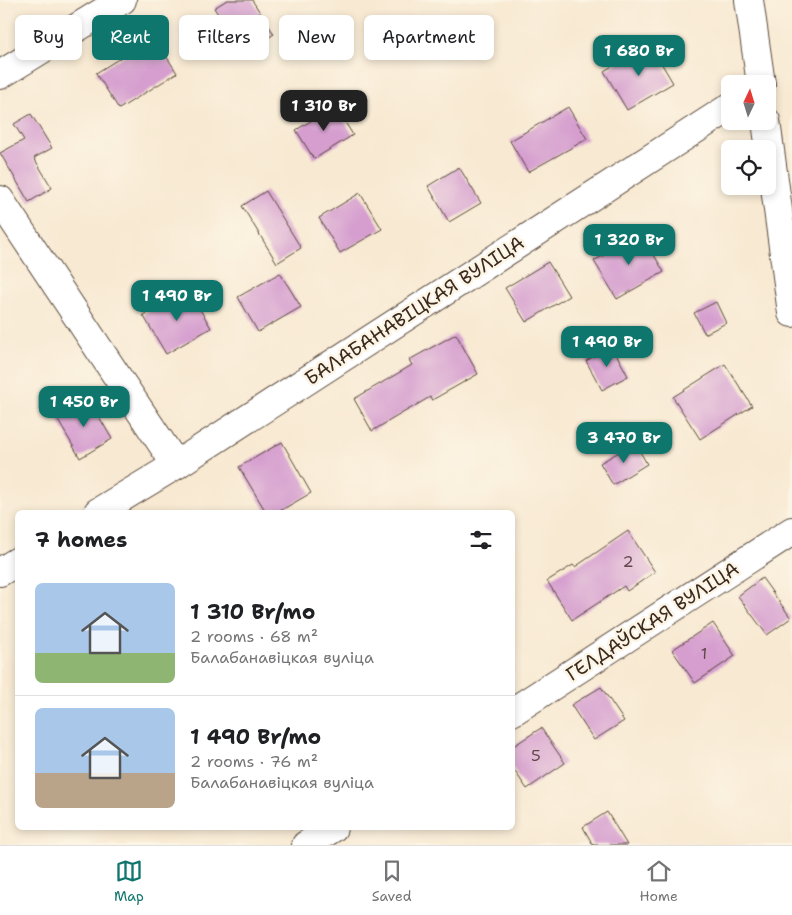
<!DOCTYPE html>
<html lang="en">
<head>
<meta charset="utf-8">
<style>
	body { margin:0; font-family:"Shantell Sans",sans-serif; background:#f6f6f6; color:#202124; height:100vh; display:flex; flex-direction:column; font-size:19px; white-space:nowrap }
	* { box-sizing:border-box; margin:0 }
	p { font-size:16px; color:#757577 }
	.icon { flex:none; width:28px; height:28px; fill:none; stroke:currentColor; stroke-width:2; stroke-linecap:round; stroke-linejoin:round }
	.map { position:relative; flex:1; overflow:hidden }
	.sheet { position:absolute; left:15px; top:510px; width:500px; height:320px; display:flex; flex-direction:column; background:#fff; border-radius:8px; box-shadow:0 2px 8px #0003 }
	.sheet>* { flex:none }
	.banner { position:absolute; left:15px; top:15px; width:500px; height:45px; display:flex; gap:10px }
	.needle { width:32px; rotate:4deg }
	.tools { position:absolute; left:721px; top:75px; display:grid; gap:10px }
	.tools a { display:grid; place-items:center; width:55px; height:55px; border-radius:8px; background:#fff; box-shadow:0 2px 8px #0003; font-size:25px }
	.price { position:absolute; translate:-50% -42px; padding:0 11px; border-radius:10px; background:#0f766e; color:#fff; font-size:16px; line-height:32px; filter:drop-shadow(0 1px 2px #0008) }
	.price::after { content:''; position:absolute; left:50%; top:30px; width:15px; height:11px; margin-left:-8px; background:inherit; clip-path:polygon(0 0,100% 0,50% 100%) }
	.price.active { background:#222; color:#fff }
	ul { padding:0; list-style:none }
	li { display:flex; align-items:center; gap:15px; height:125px; padding:0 20px }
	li+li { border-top:1px solid #e0e0e0 }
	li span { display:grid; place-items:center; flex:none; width:140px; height:100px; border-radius:8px; color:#555 }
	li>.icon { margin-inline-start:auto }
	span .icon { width:60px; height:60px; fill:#fffc; stroke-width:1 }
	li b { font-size:21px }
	h2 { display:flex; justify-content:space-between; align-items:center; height:60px; padding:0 20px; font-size:21px }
	.tag { padding:0 18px; border-radius:8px; background:#fff; box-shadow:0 2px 8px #0003; font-size:18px; line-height:45px }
	.tag.active { background:#0f766e; color:#fff }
	.tabs { display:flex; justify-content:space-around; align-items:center; height:70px; border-top:1px solid #e0e0e0; background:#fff; font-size:14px; color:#757577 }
	.tabs a { display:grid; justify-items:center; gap:2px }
	.tabs .active { color:#0f766e }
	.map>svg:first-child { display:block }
	.building { fill:#d59ecf }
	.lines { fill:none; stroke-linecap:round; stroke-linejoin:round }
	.minor-casing { stroke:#574739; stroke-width:30 }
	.minor { stroke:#fff; stroke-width:28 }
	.labels { text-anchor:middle; stroke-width:5; stroke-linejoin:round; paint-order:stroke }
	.number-label { font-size:16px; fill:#62474a }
	.street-label { font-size:19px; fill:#3b2a1e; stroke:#fcf5e5 }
</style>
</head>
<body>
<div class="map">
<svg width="792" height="845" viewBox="0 0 792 845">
	<rect width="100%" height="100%" fill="#fcf5e5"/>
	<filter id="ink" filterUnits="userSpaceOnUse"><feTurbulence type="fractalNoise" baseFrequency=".02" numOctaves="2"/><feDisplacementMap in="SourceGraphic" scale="10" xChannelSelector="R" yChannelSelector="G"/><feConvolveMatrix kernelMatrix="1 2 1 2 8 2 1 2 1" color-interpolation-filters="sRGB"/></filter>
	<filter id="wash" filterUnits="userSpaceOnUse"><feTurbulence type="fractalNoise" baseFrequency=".0096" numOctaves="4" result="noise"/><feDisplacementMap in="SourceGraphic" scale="20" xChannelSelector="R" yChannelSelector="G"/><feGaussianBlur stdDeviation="1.12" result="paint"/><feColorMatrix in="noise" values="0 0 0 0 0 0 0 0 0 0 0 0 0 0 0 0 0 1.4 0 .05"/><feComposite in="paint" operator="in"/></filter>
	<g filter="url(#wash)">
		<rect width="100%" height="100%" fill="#f8e9d2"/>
		<g id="blocks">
			<g class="building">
				<polygon points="227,0 252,0 274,34 244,54 214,8"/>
				<polygon points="154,37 177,73 119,109 96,73"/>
				<polygon points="650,44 673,83 627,110 604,71"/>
				<polygon points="335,106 353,135 314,159 296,130"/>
				<polygon points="568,107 587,139 528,172 510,141"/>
				<polygon points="31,114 52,148 34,158 52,188 29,202 0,153 24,140 14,124"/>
				<polygon points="459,167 481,203 449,222 428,186"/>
				<polygon points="266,191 301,248 277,263 242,206"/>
				<polygon points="360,193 382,229 340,253 319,218"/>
				<polygon points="641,233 664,272 617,299 594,261"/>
				<polygon points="548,262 569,296 526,322 505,288"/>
				<polygon points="280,273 301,307 258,332 238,297"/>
				<polygon points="188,289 211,328 166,354 143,315"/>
				<polygon points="716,302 726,323 705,334 694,313"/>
				<polygon points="456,334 478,374 432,400 430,397 372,431 354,399 412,365 409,360"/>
				<polygon points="612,346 628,376 602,390 586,361"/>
				<polygon points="725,364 752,406 700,439 673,397"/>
				<polygon points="88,398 112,439 80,458 56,417"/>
				<polygon points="282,442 311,493 278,512 266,512 239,467"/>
				<polygon points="635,443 647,464 613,485 600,463"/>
				<polygon points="628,531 655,572 627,591 624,586 572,620 547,581 573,565 575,567"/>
				<polygon points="762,578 791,618 767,635 738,596"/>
				<polygon points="713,623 735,656 695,683 672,650"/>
				<polygon points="601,687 624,721 594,740 571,705"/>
				<polygon points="541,728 565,763 527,789 512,767 512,747"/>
				<polygon points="607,812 627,845 593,845 583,827"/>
			</g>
		</g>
	</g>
	<g filter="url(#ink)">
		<use href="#blocks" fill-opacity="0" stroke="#574739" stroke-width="1"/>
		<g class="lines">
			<g class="minor-casing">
				<g id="minor">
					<polyline points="749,0 761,84"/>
					<polyline points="0,75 122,0"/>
					<polyline points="766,121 792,313"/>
					<polyline points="0,200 176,465"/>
					<polyline points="98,512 176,465 730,107"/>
					<polyline points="0,572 18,561"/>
					<polyline points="512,712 792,531"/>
					<polyline points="306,845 333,828"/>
				</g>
			</g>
			<use href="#minor" class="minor"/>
		</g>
	</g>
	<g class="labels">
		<g class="number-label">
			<text x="628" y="567">2</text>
			<text x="704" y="659">1</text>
			<text x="536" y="761">5</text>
		</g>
		<g class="street-label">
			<text transform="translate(414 310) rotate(-33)" y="7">БАЛАБАНАВІЦКАЯ ВУЛІЦА</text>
			<text transform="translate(652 621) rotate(-33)" y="7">ГЕЛДАЎСКАЯ ВУЛІЦА</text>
		</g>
	</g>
</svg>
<div class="tools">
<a><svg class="needle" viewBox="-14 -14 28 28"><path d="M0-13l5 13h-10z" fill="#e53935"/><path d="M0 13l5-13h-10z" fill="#757577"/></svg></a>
<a><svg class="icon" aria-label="locate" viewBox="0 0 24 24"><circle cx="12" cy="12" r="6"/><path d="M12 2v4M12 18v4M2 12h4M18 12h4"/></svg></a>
</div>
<b class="price" style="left:639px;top:77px">1 680 Br</b>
<b class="price active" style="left:324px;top:132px">1 310 Br</b>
<b class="price" style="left:629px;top:266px">1 320 Br</b>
<b class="price" style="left:177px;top:322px">1 490 Br</b>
<b class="price" style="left:607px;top:368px">1 490 Br</b>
<b class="price" style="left:84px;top:428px">1 450 Br</b>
<b class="price" style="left:624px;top:464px">3 470 Br</b>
<div class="banner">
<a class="tag">Buy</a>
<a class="tag active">Rent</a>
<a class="tag">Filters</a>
<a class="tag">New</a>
<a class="tag">Apartment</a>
</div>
<section class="sheet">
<h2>7 homes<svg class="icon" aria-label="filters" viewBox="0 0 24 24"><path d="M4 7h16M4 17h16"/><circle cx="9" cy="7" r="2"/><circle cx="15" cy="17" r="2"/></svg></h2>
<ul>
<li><span style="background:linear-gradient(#a9c7e8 70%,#8fb573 0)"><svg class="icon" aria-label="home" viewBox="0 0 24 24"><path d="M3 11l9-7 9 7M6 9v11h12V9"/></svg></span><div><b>1 310 Br/mo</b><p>2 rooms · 68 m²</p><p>Балабанавіцкая вуліца</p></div></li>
<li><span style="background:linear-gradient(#a9c7e8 65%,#b9a48a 0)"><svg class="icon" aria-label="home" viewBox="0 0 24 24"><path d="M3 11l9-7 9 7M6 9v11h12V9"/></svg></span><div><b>1 490 Br/mo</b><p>2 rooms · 76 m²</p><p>Балабанавіцкая вуліца</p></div></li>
</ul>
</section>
</div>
<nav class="tabs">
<a class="active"><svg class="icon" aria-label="map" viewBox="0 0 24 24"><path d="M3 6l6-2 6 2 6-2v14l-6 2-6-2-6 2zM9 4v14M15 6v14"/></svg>Map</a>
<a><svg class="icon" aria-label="saved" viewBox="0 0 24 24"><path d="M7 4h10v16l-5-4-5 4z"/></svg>Saved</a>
<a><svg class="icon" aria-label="home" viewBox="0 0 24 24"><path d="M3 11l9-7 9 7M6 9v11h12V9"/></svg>Home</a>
</nav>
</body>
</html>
